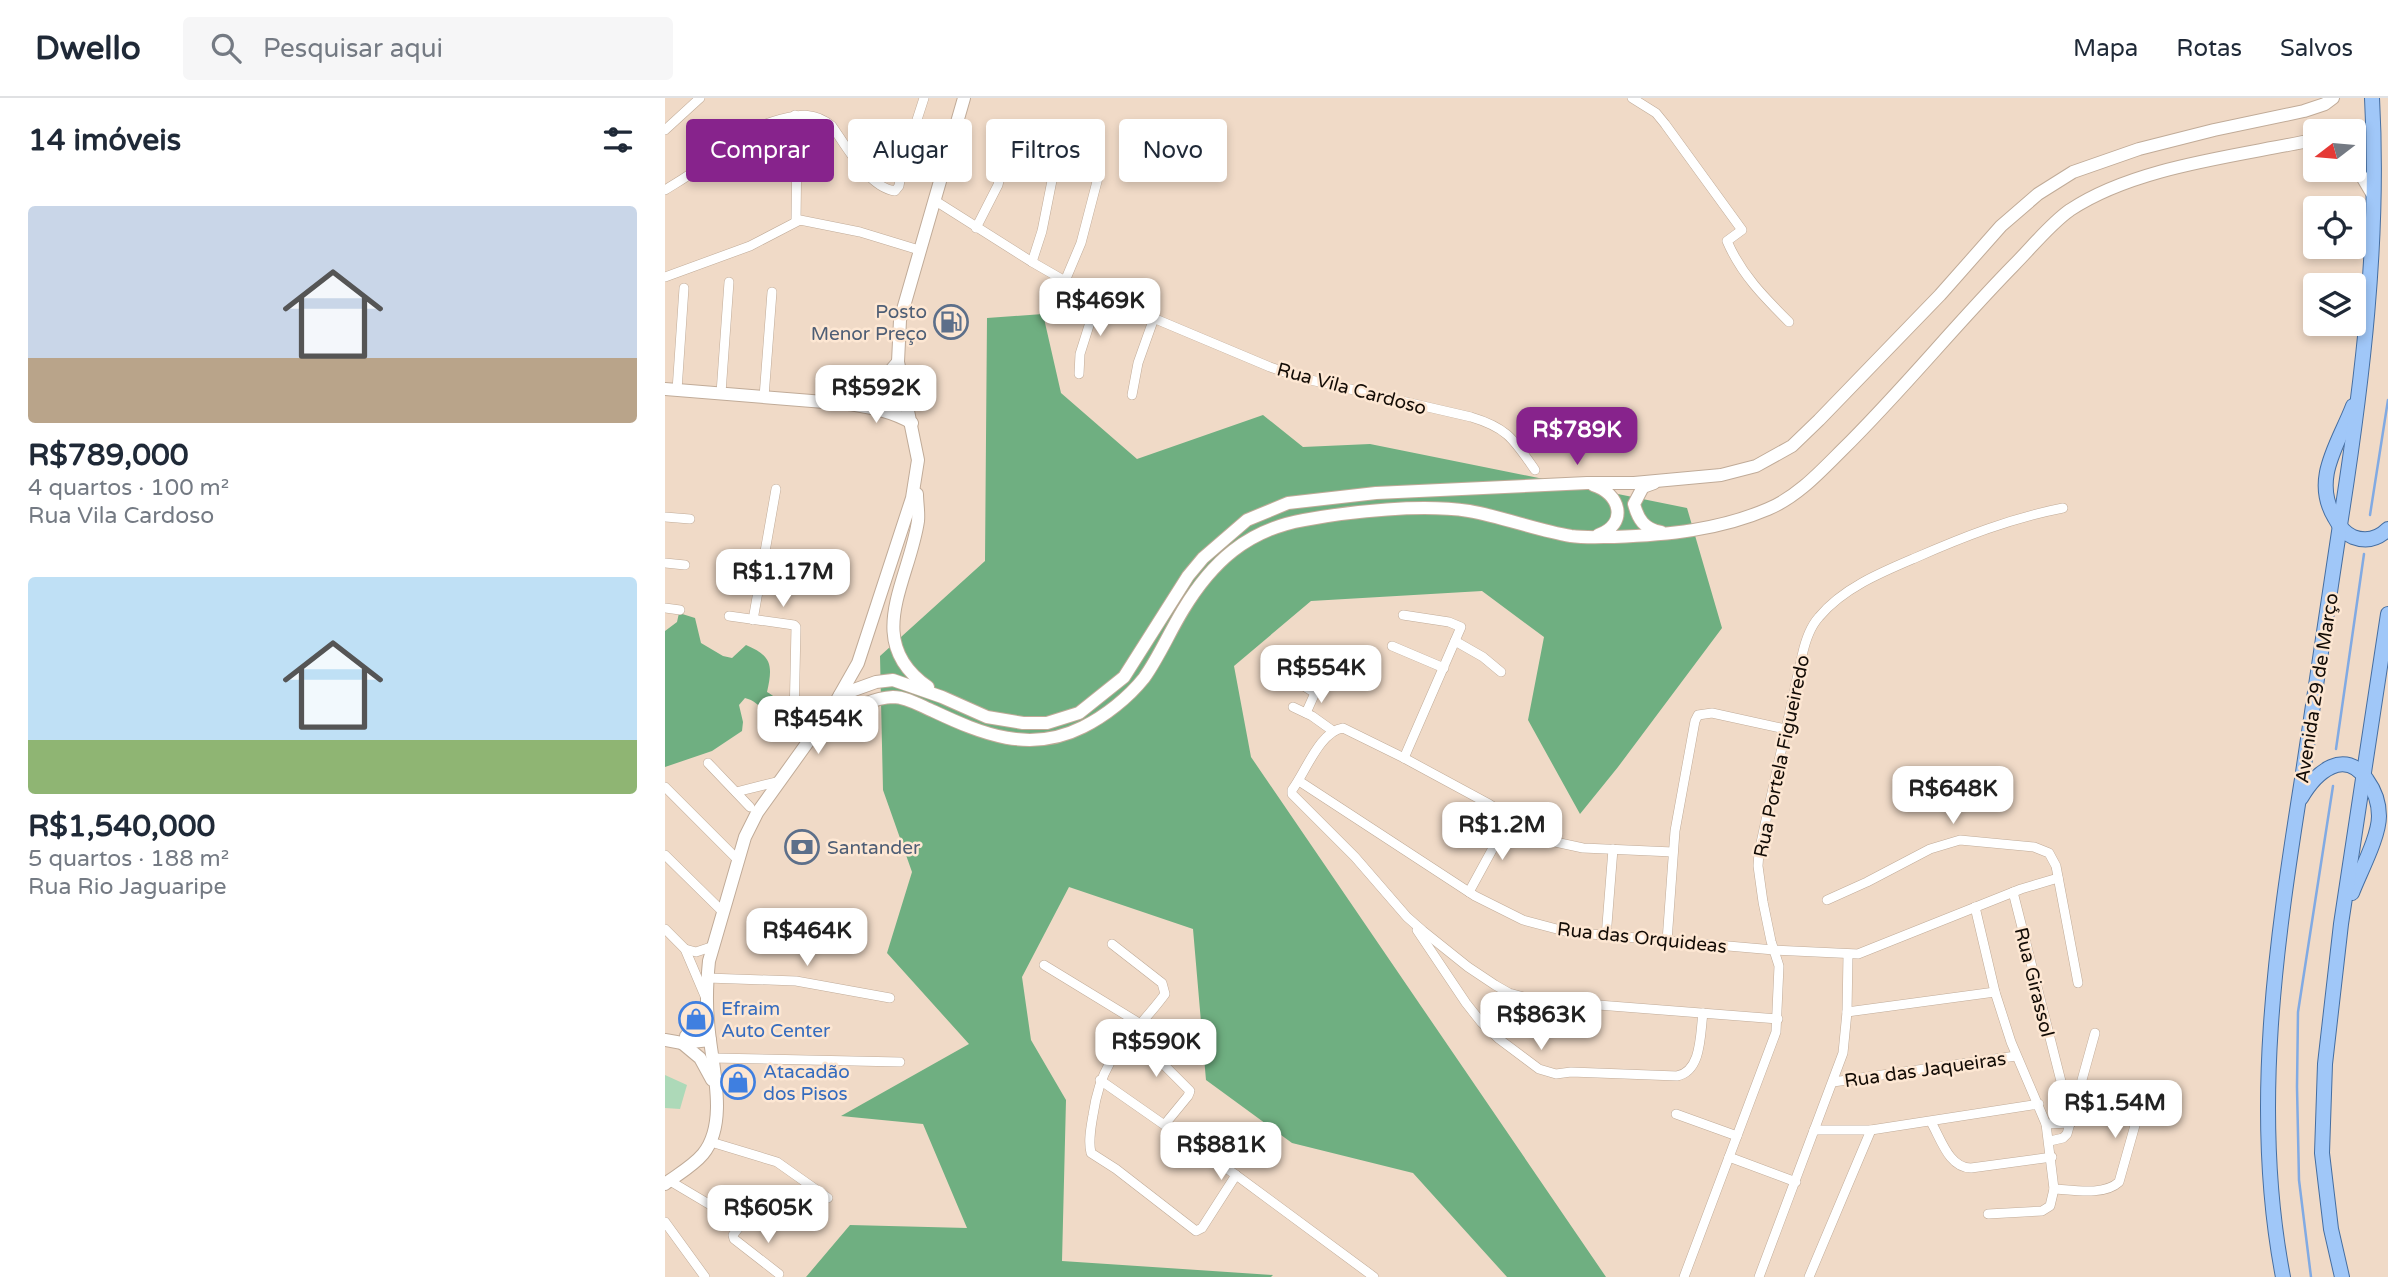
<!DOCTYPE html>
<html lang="pt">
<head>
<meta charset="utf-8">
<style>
	body { margin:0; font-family:"Varela Round",sans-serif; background:#f6f6f7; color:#1f2937; height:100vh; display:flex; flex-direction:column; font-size:26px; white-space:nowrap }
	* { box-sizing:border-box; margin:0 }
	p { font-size:23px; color:#747a83 }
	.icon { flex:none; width:38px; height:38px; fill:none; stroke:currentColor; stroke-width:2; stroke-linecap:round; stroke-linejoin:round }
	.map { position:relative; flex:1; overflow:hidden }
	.sheet { display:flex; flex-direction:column; background:#fff; width:665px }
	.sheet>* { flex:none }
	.top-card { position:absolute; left:21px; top:21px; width:665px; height:63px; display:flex; gap:14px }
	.needle { width:46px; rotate:254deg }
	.tools { position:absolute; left:1638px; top:21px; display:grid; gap:14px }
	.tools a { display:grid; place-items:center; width:63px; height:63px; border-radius:7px; background:#fff; box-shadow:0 4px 10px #0003; font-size:35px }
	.price { position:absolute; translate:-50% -60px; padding:0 16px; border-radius:14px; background:#fff; color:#222; font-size:23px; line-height:46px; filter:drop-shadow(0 2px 4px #0008) }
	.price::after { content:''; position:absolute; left:50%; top:42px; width:21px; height:16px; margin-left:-10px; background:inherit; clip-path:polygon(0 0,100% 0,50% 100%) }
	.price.selected { background:#87238c; color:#fff }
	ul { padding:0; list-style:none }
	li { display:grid; align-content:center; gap:14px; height:371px; padding:0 28px }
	li span { display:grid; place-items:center; height:217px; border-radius:7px; color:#555 }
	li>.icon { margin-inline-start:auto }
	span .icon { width:126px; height:126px; fill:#fffc; stroke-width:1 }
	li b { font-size:30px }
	h2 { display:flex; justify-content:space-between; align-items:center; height:84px; padding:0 28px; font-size:30px }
	.chip { padding:0 24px; border-radius:7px; background:#fff; box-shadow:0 4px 10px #0003; font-size:24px; line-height:63px }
	.chip.selected { background:#87238c; color:#fff }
	header { display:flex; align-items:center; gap:42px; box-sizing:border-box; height:98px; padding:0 35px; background:#fff; border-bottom:2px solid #e0e1e3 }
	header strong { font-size:33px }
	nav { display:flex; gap:38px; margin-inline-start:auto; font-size:24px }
	.search { width:490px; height:63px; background:#f6f6f7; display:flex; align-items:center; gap:18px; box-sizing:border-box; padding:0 24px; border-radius:7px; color:#747a83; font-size:26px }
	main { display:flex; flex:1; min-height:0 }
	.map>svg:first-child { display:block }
	.green { fill:#add9b8 }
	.forest { fill:#6faf81 }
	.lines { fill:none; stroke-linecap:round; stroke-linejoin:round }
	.stream { stroke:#81aae3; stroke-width:2.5 }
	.street-casing { stroke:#c0ab98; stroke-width:10 }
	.secondary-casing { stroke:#c0ab98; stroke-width:14 }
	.primary-casing { stroke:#456ea1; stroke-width:16 }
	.street { stroke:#fff; stroke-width:9 }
	.secondary { stroke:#fff; stroke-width:12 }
	.primary { stroke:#a0c7f8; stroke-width:14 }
	.labels { text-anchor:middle; stroke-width:5; stroke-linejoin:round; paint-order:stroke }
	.service-label { font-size:19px; fill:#4e5e75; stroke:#fde7d3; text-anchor:end }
	.street-label { font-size:19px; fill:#130c06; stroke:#fde7d3 }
	.shop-label { font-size:19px; fill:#366cbe; stroke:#fde7d3; text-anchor:start }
</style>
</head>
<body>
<header>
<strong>Dwello</strong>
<div class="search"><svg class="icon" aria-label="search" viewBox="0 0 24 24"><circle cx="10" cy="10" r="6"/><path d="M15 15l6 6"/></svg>Pesquisar aqui</div>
<nav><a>Mapa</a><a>Rotas</a><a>Salvos</a></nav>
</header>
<main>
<section class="sheet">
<h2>14 imóveis<svg class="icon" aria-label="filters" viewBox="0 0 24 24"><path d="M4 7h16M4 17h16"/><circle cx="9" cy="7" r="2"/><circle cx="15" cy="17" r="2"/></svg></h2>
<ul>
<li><span style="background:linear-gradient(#c9d6e8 70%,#b9a48a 0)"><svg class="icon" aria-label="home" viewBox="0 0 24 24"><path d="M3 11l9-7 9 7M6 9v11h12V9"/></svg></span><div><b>R$789,000</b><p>4 quartos · 100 m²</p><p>Rua Vila Cardoso</p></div></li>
<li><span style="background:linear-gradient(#bfe0f5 75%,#8fb573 0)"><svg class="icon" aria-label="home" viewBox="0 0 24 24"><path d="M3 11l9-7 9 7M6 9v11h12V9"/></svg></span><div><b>R$1,540,000</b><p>5 quartos · 188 m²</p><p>Rua Rio Jaguaripe</p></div></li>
</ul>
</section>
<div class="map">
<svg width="1723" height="1179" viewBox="0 0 1723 1179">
	<rect width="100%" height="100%" fill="#f0dac7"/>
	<polygon class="green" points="0,977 22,987 15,1011 0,1010"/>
	<g class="forest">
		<polygon points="378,216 396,295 472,361 598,317 638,349 705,346 1022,410 1057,530 953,669 915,716 863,622 879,539 817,493 646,503 569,568 586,659 941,1179 842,1179 748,1075 627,1045 541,982 528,831 404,789 357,879 366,942 401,1002 397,1163 608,1177 606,1179 141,1179 185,1127 302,1130 258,1026 176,1018 304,946 222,855 247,774 218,692 215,558 320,463 322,220"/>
		<path d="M14 515 30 520 36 545 58 558 67 560 81 547C107 558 108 567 102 594 117 603 140 622 124 640 105 633 102 605 80 600L74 607 78 624 77 633 47 653 0 669V533L12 524Z"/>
	</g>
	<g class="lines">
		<g class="stream">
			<polyline points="1705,417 1723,302"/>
			<polyline points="1671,651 1699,456"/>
			<polyline points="1646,1179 1634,1082 1632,989 1633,914 1668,688"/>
		</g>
		<g class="street-casing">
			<g id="street">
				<path d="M967 0 991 15 1000 26 1077 132 1062 143C1076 176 1099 199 1124 224"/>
				<polyline points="130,17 132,47 131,123"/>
				<polyline points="0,32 35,0"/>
				<path d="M0 92C11 85 22 79 32 71 63 47 76 32 116 21 136 16 150 14 167 28 181 48 204 90 230 93L234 88 238 65 259 0"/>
				<path d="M269 102 367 164 400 183 605 269 637 280 806 319C843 330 849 342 870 372"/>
				<polyline points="311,130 333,87 347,28"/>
				<polyline points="367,164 377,133 396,37"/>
				<polyline points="0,179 85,148 135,122 195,134 254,152"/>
				<polyline points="400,183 416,145 435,72"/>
				<polyline points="414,276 415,256 433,199"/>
				<polyline points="12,292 19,190"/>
				<polyline points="56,295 64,184"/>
				<polyline points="467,297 473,265 489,220"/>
				<polyline points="99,299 107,194"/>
				<polyline points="0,419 25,421"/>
				<polyline points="0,465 20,467"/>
				<polyline points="0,510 15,512"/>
				<polyline points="738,517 784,524 796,529 739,660"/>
				<polyline points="64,518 129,527 131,529 129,622 132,628 146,638"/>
				<polyline points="88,522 111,391"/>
				<polyline points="790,543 818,559 836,574"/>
				<polyline points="727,548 779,570"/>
				<polyline points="608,569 650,595 641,615"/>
				<polyline points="628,609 647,618 668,633"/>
				<polyline points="43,665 85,709"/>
				<polyline points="634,683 810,798 858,822 903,834 1109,852 1193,856 1356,791 1393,780"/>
				<polyline points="0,689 73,762"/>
				<polyline points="71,694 115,683"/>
				<path d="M1008 754 918 750 881 742 824 706 739 660 678 630C655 633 640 675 627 692V696L690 759 742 819 758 833 803 869 830 887 844 895 869 902 1113 921"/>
				<polyline points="0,757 58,814"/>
				<polyline points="804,794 845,719"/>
				<polyline points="1348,794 1400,999 1411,1009"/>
				<polyline points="1162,802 1202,784 1265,751 1295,742 1369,749 1384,755 1391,768 1413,885"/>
				<path d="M1310 809 1330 894 1346 944 1381 1026 1389 1091C1408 1092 1439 1098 1454 1084L1476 1006"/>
				<polyline points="0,831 20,851 40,898"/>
				<path d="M752 832 801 905 816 924 834 941 874 971 891 976 906 974 1012 978C1037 973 1035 936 1038 915"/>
				<polyline points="941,839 948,751"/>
				<polyline points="1002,843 1010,733 1030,623 1033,617 1047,615 1120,631"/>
				<path d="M447 846 497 885 500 896C466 942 437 954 428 1017 426 1029 423 1043 426 1055L451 1071 531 1133 537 1130 571 1077"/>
				<polyline points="20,851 31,854 49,848"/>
				<polyline points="379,867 474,925"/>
				<polyline points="42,880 131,883 225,900"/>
				<polyline points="1182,914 1330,894"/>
				<polyline points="466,934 525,993 523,998 500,1026"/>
				<polyline points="47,960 235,964"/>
				<polyline points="435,982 571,1077 709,1179"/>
				<polyline points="1168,984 1351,958"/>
				<polyline points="1011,1016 1072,1038"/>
				<path d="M1266 1024C1276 1041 1284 1070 1306 1070L1387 1059"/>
				<polyline points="1381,1026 1406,1025"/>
				<polyline points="1149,1032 1206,1032 1374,1006"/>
				<polyline points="1385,1043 1398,1040 1402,1036 1430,935"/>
				<polyline points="46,1044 112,1064 163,1100"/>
				<polyline points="1064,1059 1131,1084"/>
				<polyline points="5,1083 74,1124 75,1128 68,1137 69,1141 114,1176"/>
				<polyline points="1323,1116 1377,1113 1385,1108 1389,1091"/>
				<polyline points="0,1124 40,1179"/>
				<path d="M1019 1179 1111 934 1114 868 1106 843 1098 804 1093 768 1094 754 1137 558C1140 544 1144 530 1154 519 1178 490 1217 474 1250 460 1298 439 1346 420 1398 410"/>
				<polyline points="1094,1179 1178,955 1182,914 1183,857"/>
				<polyline points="1144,1179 1206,1032"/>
			</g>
		</g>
		<g class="secondary-casing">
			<g id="secondary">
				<polyline points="1689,65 1709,99"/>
				<path d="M0 291 184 306C207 310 226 313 247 325"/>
				<polyline points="184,306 208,293 233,264"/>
				<path d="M989 385 978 389 969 406C973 421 979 431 996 434"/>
				<path d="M928 387C955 395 964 426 933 437"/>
				<path d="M252 396C252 405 254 415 253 423 244 484 197 543 263 589"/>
				<polyline points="175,597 211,584 228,582 277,599 322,619 358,625 382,625 414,615 459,579 523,478 538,460 582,422 623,405 711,395 922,385 969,385 1056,377 1091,368 1127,348 1154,322 1275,197 1336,128 1373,96 1408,74 1474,51 1549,32 1639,13 1660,6 1668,0"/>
				<path d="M155 627C177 617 203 600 228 599 242 599 256 608 268 613 317 636 365 656 418 629 440 618 463 600 479 580 494 559 504 535 518 512 547 464 582 432 639 422 687 413 757 406 804 413 838 419 871 432 906 438 920 440 935 439 949 439 1002 437 1054 432 1103 411 1132 399 1155 374 1177 352 1237 293 1290 227 1349 167 1367 149 1385 126 1405 112 1468 70 1565 59 1638 44L1650 45"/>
				<polyline points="21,938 33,927 40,912"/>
				<polyline points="0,942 17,945 45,942"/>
				<polyline points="17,945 35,960 47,982"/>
				<path d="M0 1086C12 1077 28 1068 38 1056 65 1023 45 962 43 923 41 903 42 883 44 863L80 739 92 715 168 609 193 565 247 400 253 362 233 264 235 222 299 0"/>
			</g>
		</g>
		<g class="primary-casing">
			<g id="primary">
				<path d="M1688 308C1674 345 1646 381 1670 420 1674 428 1679 435 1688 439 1701 444 1713 441 1723 431"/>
				<path d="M1636 700C1651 674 1680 649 1702 682 1710 693 1714 705 1714 718 1714 739 1695 774 1687 795"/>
				<path d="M1618 1179C1586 1014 1611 845 1637 681 1650 597 1662 512 1675 427 1697 287 1715 143 1707 0"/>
				<polyline points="1677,1179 1666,1131 1657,1055 1660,966 1676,826 1723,516"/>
			</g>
		</g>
		<use href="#street" class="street"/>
		<use href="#secondary" class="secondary"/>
		<use href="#primary" class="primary"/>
	</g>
	<defs>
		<g id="fuel-ring" transform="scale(1.75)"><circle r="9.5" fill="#fde7d3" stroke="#5c6f8a" stroke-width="1.5"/><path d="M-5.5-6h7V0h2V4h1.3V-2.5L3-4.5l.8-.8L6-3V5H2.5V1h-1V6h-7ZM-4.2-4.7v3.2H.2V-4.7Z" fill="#5c6f8a"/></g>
		<g id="bank-ring" transform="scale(1.75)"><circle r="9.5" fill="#fde7d3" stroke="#5c6f8a" stroke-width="1.5"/><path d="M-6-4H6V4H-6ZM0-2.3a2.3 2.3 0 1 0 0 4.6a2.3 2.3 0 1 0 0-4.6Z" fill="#5c6f8a"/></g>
		<g id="shop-ring" transform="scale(1.75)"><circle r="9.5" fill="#fde7d3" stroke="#3f7fe0" stroke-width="1.5"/><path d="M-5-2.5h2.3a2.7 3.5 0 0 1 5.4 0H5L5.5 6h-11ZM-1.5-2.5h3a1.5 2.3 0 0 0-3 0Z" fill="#3f7fe0"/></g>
	</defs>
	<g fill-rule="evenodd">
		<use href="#fuel-ring" x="286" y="224"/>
		<use href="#bank-ring" x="137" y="749"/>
		<use href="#shop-ring" x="31" y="921"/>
		<use href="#shop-ring" x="73" y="984"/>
	</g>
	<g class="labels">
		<g class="service-label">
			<text x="262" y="220">Posto<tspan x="262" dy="22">Menor Preço</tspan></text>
			<text x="162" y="756" text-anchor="start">Santander</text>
		</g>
		<g class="street-label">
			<text transform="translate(687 290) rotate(15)" y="7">Rua Vila Cardoso</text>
			<text transform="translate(1651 590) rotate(-81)" y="7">Avenida 29 de Março</text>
			<text transform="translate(1116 658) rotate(-78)" y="7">Rua Portela Figueiredo</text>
			<text transform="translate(977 839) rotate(6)" y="7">Rua das Orquideas</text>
			<text transform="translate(1370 884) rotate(76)" y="7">Rua Girassol</text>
			<text transform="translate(1260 971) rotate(-8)" y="7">Rua das Jaqueiras</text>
		</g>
		<g class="shop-label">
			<text x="56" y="917">Efraim<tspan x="56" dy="22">Auto Center</tspan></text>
			<text x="98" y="980">Atacadão<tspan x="98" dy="22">dos Pisos</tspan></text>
		</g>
	</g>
</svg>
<div class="tools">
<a><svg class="needle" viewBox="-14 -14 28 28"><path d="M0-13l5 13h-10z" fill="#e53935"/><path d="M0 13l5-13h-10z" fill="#747a83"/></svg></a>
<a><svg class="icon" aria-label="locate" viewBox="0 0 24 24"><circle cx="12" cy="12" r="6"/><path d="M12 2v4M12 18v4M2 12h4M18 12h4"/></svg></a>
<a><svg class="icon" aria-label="layers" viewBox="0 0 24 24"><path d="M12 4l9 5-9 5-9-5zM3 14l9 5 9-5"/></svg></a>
</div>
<b class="price" style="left:435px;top:240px">R$469K</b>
<b class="price" style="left:211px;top:327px">R$592K</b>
<b class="price selected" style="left:912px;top:369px">R$789K</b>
<b class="price" style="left:118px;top:511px">R$1.17M</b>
<b class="price" style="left:656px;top:607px">R$554K</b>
<b class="price" style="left:153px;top:658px">R$454K</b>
<b class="price" style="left:1288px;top:728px">R$648K</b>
<b class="price" style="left:837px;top:764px">R$1.2M</b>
<b class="price" style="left:142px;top:870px">R$464K</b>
<b class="price" style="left:876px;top:954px">R$863K</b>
<b class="price" style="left:491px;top:981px">R$590K</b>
<b class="price" style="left:1450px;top:1042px">R$1.54M</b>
<b class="price" style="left:556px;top:1084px">R$881K</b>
<b class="price" style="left:103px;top:1147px">R$605K</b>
<div class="top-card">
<a class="chip selected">Comprar</a>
<a class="chip">Alugar</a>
<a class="chip">Filtros</a>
<a class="chip">Novo</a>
</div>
</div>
</main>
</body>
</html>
